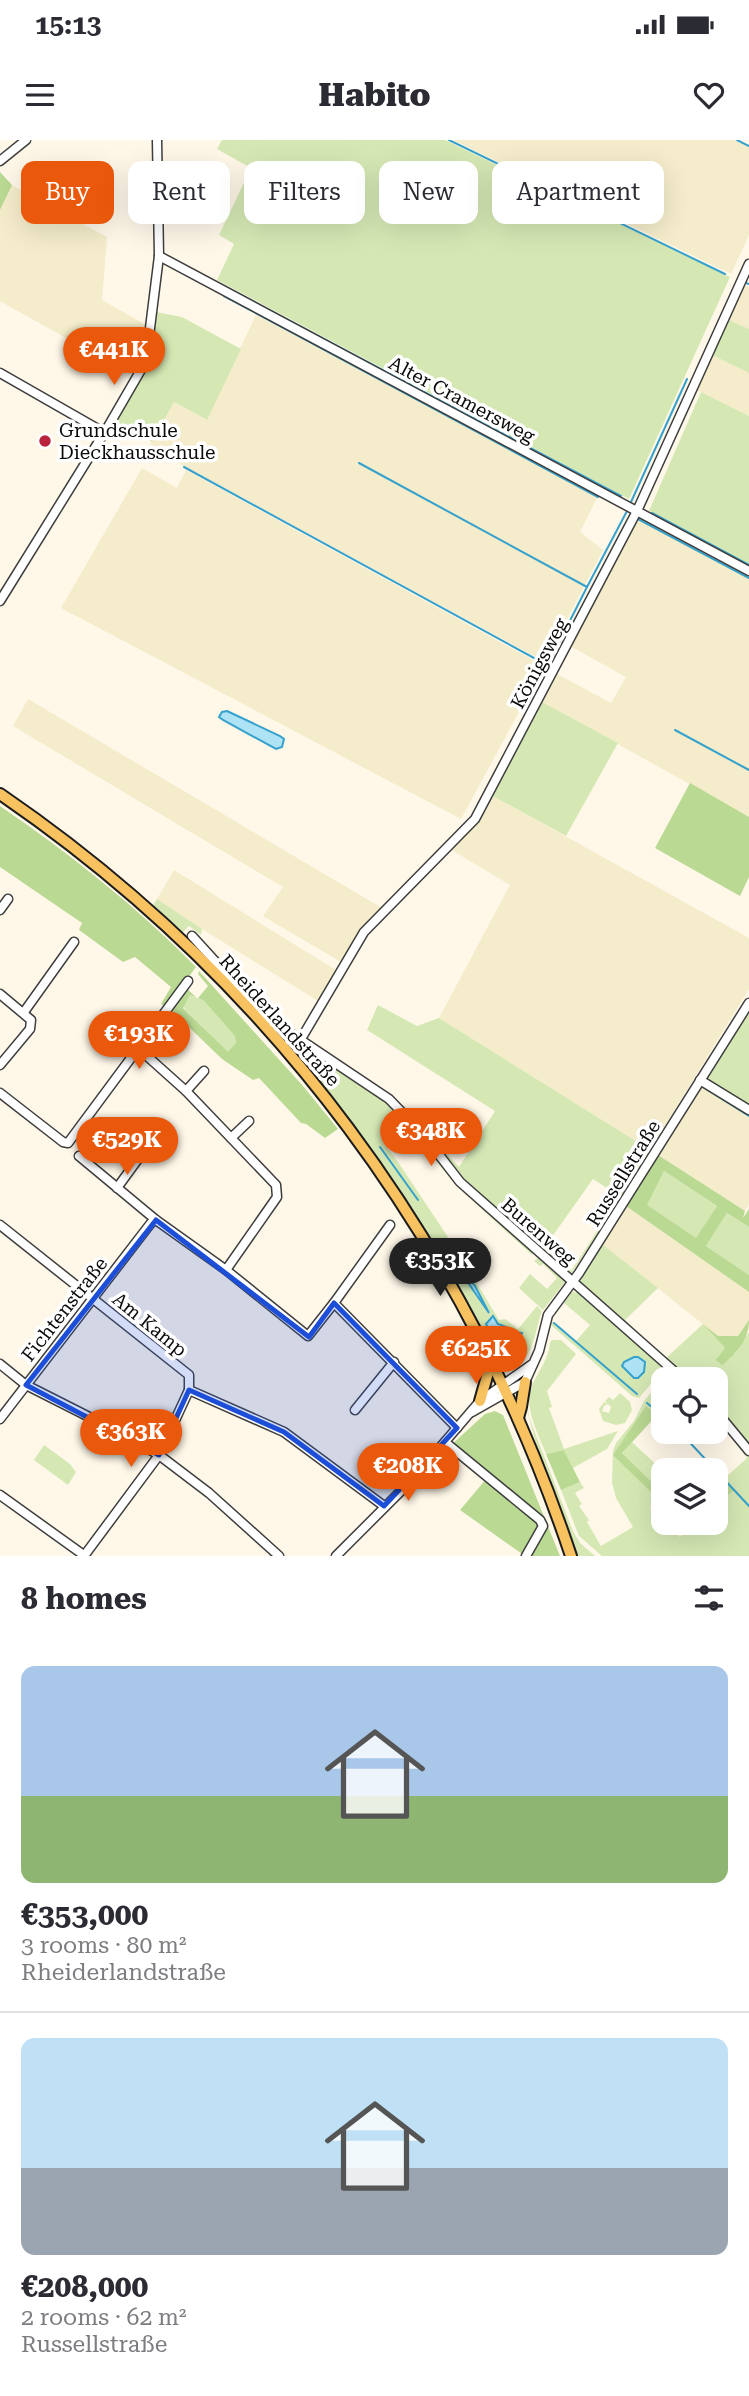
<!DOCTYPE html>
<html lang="en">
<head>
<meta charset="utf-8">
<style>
	body { margin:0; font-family:"Roboto Serif",serif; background:#f7f7f7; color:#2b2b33; height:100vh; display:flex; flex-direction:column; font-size:26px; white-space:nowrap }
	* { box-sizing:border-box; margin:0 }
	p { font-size:23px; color:#7c7c81 }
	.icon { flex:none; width:38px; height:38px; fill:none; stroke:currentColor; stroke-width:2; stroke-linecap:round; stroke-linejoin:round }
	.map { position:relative; height:1416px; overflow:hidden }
	.side { display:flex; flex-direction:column; background:#fff; flex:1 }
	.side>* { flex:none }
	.hud { position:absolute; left:21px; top:21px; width:707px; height:63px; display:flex; gap:14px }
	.buttons { position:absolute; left:651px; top:1227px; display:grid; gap:14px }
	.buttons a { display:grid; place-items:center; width:77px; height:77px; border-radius:14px; background:#fff; box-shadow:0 7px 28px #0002; font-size:35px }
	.price { position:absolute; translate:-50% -60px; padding:0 16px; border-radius:24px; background:#ea580c; color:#fff; font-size:23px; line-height:46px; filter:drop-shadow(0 2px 4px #0008) }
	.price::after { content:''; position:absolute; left:50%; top:42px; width:21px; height:16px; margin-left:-10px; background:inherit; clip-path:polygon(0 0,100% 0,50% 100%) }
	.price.active { background:#222; color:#fff }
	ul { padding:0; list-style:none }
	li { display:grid; align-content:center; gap:14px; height:371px; padding:0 21px }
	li+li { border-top:2px solid #e1e1e2 }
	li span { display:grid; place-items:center; height:217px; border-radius:14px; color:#555 }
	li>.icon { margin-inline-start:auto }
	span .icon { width:126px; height:126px; fill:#fffc; stroke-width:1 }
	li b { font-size:30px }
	h2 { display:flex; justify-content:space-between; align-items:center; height:84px; padding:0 21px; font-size:30px }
	.tag { padding:0 24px; border-radius:14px; background:#fff; box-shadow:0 7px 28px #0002; font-size:24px; line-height:63px }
	.tag.active { background:#ea580c; color:#fff }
	.status { display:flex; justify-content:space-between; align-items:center; height:49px; padding:0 35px; background:#fff; direction:ltr }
	.status svg { height:19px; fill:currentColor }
	header { display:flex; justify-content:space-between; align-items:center; height:91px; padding:0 21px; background:#fff; font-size:32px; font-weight:800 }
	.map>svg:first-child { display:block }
	.farmland { fill:#f4ecca }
	.green { fill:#d5e8b4 }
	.forest { fill:#bad993; fill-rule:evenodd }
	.water { fill:#aee3f6; stroke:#36a1cc; stroke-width:2 }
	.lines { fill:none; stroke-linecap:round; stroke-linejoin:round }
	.stream { stroke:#36a1cc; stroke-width:2 }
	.minor-casing { stroke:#3e3e3e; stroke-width:11 }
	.major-casing { stroke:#1c1c1c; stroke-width:14 }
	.minor { stroke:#fff; stroke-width:8 }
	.major { stroke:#f8c260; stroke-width:10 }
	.marked { fill:#1d4ed8; fill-opacity:0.2; stroke:#1d4ed8; stroke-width:5; stroke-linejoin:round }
	.poi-dot { fill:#b9243c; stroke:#fff; stroke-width:2.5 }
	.labels { text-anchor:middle; stroke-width:7; stroke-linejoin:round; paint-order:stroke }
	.street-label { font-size:19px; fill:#0b0b0b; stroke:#fff }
	.poi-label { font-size:19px; fill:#0b0b0b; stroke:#fff; text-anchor:start }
</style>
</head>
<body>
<div class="status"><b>15:13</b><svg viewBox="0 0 49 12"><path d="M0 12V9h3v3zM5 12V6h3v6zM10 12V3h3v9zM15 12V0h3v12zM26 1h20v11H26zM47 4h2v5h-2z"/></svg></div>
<header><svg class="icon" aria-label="menu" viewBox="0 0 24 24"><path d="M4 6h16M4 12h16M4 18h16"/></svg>Habito<svg class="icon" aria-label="heart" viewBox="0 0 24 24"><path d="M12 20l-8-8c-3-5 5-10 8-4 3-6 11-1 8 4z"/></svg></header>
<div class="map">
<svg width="749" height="1416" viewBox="0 0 749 1416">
	<rect width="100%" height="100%" fill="#fff8e9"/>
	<g class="farmland">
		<polygon points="453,0 734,0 749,7 749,95 731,134"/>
		<polygon points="12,45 107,97 102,160 146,185 140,210 106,190 73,202 0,161 0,70"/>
		<polygon points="745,145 749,147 749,189 729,180"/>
		<polygon points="256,175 598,356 580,392 603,410 545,522 149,307 174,262 206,280"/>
		<polygon points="712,215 749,233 749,276 697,250"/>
		<polygon points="142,328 177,348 186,330 544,526 461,679 61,468"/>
		<polygon points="638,377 749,437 749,677 542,562 557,534 611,563 626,537 570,506"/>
		<polygon points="28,559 382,768 361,790 341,822 263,776 283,747 13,586"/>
		<polygon points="491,655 749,798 749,849 650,1010 439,878 510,745 450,709"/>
		<polygon points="174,730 336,830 318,861 202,789 157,759"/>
		<polygon points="702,943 749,973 749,1064 745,1071 658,1015"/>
		<polygon points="626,1066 749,1152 749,1180 738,1196 718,1196 602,1104"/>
	</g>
	<g class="green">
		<polygon points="222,0 445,0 730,137 629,359 217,140 234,104 219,95 251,28 217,9"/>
		<polygon points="156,172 182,177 241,209 207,280 174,262 152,302 115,282 147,226 153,201"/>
		<polygon points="729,180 749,189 749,233 712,215"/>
		<polygon points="701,252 749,276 749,425 649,371"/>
		<polygon points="542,562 618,603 566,696 491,655"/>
		<polygon points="157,759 202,789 201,795 189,786 182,793 153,765"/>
		<polygon points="190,855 204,861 235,896 237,903 228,913 183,867"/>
		<polygon points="378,865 417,886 439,878 650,1010 620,1057 593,1039 544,1108 547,1111 545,1113 457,1034 438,1011 440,1006 459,1027 495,971 367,890"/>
		<polygon points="749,869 749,966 706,939"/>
		<path d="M266 880 306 905 399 971 455 1040 454 1043 449 1037 405 984 384 1004 398 1022 460 1115 499 1180 505 1179 518 1189 537 1166 542 1171C534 1194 533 1224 507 1231L500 1225C459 1145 413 1069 360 997 330 957 297 919 266 880Z"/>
		<polygon points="664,1031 717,1066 696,1099 646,1065"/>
		<polygon points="465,1049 533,1111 532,1115 462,1051"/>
		<polygon points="609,1073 611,1074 570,1135 548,1118 552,1115 571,1131"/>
		<polygon points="727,1073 749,1087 749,1135 706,1106"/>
		<polygon points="602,1104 658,1148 625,1180 641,1195 638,1196 581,1144 580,1138"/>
		<polygon points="539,1117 564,1139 565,1142 543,1170 519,1148 530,1134 547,1149 557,1138 543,1124 540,1126 534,1121"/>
		<polygon points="572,1152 579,1153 661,1224 660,1233 639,1258 632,1256 551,1185 552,1181 576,1201 590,1185 564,1163"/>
		<polygon points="703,1184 725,1208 735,1214 749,1192 749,1306 716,1266 716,1239 686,1239 666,1221 666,1218"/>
		<path d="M553 1200H561L576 1214 547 1251 552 1267 549 1268 564 1309 618 1291 607 1309 573 1328 564 1310 546 1314C538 1293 522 1265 533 1243 540 1229 549 1218 550 1202Z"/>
		<polygon points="668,1234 678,1239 663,1239 663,1269 658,1274 646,1266 614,1315 658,1359 650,1368 680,1397 693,1383 716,1382 716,1364 734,1350 724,1339 747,1318 716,1275 749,1316 749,1416 602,1416 579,1396 561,1350 580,1342 584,1348 575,1353 582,1364 579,1366 589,1380 587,1382 601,1406 633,1387 616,1358 612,1343 613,1311 616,1303 634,1281 644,1261 665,1236"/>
		<polygon points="620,1253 630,1262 632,1270 625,1283 616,1285 603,1281 599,1269 604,1262 608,1264 604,1266 602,1271 609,1273 611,1267 605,1261 609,1257 613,1260"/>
		<polygon points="525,1263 527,1263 529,1277 573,1391 580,1403 595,1416 575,1416 539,1315"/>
		<polygon points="632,1302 663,1331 663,1353 622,1313"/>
		<polygon points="44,1305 70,1324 76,1332 68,1345 34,1320"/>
	</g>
	<g class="forest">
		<polygon points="0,32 12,45 0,70"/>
		<polygon points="690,643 749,677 749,737 740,756 655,708"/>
		<path d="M0 666C69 713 137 767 196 827L166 867 161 864 171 847 135 817 123 822 79 790 82 783 0 727Z"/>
		<polygon points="199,831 303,946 338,989 325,998 306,984 301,983 259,938 253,940 222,919 170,869 185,847 196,857 190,855 183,868 228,912 236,903 235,896 204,861 198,858 208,846 198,834"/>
		<path d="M658 1015 745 1071 743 1078 749 1069V1087L727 1073 706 1106 749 1135V1152L626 1066ZM664 1031 717 1066 696 1098 647 1065Z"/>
		<path d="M749 1180C749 1200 737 1213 722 1225L716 1220 725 1208 703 1184 718 1196H738Z"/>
		<polygon points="646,1266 658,1274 622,1313 663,1353 658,1359 613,1315"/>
		<polygon points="495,1271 503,1275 560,1416 525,1416 460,1370 487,1338 449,1307 485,1274"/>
		<polygon points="564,1310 580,1342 561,1350 546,1314"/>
		<polygon points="724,1339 734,1350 716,1365 716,1347"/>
	</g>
	<g class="water">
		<polygon points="227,571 280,596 284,599 282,607 276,609 223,580 219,577 222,572"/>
		<polygon points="460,1126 475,1146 489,1173 458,1128"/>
		<path d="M493 1176 498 1184C507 1186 514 1193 522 1193 519 1202 511 1214 499 1211L486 1184Z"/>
		<polygon points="634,1217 638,1217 645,1222 644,1232 638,1238 634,1238 622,1226 624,1222"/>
	</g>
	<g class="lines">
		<g class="stream">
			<polyline points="449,0 725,134"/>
			<polyline points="737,0 749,6"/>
			<polyline points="746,143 749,144"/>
			<polyline points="224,146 621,356"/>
			<polyline points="224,156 598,357"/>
			<polyline points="359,323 587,447 627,371"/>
			<polyline points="184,327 545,524 548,524 587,447"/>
			<polyline points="631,362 687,239"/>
			<polyline points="652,373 749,425"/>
			<polyline points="638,379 749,438"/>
			<polyline points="675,590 749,630"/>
			<polyline points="703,947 749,976"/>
			<polyline points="380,1007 418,1060"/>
			<polyline points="554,1183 637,1254"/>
			<polyline points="647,1263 660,1274"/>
			<polyline points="680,1292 749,1366"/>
		</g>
		<g class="minor-casing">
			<g id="minor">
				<polyline points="0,21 26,0"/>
				<polyline points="159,116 749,431"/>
				<polyline points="0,233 105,293"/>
				<polyline points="0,461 109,285 142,228 147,212 159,116 157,0"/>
				<polyline points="0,770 8,759"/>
				<polyline points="192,796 265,876 389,959 423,994 460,1042 683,1239"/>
				<polyline points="0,854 31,880 30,889 0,925"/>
				<polyline points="24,872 74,802"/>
				<polyline points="301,899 364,792 475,679 637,371 749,124"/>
				<polyline points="138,908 186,951 276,1045 277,1057 226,1130"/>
				<polyline points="700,940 749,970"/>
				<polyline points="186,951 204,931"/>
				<polyline points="0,953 63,1002 68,1003 188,841"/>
				<polyline points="231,998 249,981"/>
				<polyline points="79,1016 156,1080 226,1130 308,1196 334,1163"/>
				<polyline points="117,1048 141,1015"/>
				<polyline points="0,1085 189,1235 189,1250 284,1292 384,1366"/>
				<polyline points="390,1085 334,1163 457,1288"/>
				<polyline points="0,1224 26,1245 115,1290 159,1315 209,1353 279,1416"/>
				<polyline points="355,1270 394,1222"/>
				<polyline points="716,1271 749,1311"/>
				<polyline points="472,1272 525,1242 539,1211 548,1175 579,1133 749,863"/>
				<polyline points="0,1279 151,1083 156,1080"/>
				<polyline points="445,1302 540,1380 543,1386 526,1416"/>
				<polyline points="0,1355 85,1416"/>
				<polyline points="84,1416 159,1315 189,1250"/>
				<polyline points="336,1416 413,1339 480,1261 531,1225"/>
			</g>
		</g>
		<g class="major-casing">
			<g id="major">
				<path d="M0 654C272 840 467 1105 571 1416"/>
				<polyline points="480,1261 491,1222"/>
				<polyline points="518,1278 521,1267 525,1242"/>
			</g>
		</g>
		<use href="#minor" class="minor"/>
		<use href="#major" class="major"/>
	</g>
	<path class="marked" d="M156 1080 309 1197 334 1163 457 1288 384 1366 284 1292 189 1250 159 1315 26 1245Z"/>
	<circle class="poi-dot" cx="45" cy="301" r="7"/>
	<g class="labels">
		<g class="street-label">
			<text transform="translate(462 259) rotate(28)" y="7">Alter Cramersweg</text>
			<text transform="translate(539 523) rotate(-62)" y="7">Königsweg</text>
			<text transform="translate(280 880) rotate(48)" y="7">Rheiderlandstraße</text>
			<text transform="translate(623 1033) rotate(-58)" y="7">Russellstraße</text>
			<text transform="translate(539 1091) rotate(41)" y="7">Burenweg</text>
			<text transform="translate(64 1169) rotate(-52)" y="7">Fichtenstraße</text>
			<text transform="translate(150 1184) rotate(39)" y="7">Am Kamp</text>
		</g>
		<g class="poi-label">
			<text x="59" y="297">Grundschule<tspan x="59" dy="22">Dieckhausschule</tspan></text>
		</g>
	</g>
</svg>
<div class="buttons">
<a><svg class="icon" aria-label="locate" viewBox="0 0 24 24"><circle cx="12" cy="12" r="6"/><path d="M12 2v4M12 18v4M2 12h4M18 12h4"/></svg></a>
<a><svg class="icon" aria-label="layers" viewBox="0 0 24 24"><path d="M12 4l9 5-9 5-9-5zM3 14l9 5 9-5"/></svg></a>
</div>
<b class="price" style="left:114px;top:247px">€441K</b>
<b class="price" style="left:139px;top:931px">€193K</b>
<b class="price" style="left:431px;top:1028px">€348K</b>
<b class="price" style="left:127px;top:1037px">€529K</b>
<b class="price active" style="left:440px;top:1158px">€353K</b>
<b class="price" style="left:476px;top:1246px">€625K</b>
<b class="price" style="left:131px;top:1329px">€363K</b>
<b class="price" style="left:408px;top:1363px">€208K</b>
<div class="hud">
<a class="tag active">Buy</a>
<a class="tag">Rent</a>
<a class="tag">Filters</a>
<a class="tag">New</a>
<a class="tag">Apartment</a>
</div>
</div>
<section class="side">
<h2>8 homes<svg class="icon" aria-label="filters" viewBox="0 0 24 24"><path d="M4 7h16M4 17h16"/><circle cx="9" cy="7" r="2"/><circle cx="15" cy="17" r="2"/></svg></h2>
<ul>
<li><span style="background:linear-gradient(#a9c7e8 60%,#8fb573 0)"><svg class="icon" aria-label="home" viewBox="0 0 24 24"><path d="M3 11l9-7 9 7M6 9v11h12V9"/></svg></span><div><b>€353,000</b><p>3 rooms · 80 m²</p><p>Rheiderlandstraße</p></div></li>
<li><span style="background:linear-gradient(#bfe0f5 60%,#9aa5b1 0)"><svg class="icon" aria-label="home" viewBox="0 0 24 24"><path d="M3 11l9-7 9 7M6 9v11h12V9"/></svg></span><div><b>€208,000</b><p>2 rooms · 62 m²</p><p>Russellstraße</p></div></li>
</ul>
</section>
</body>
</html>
